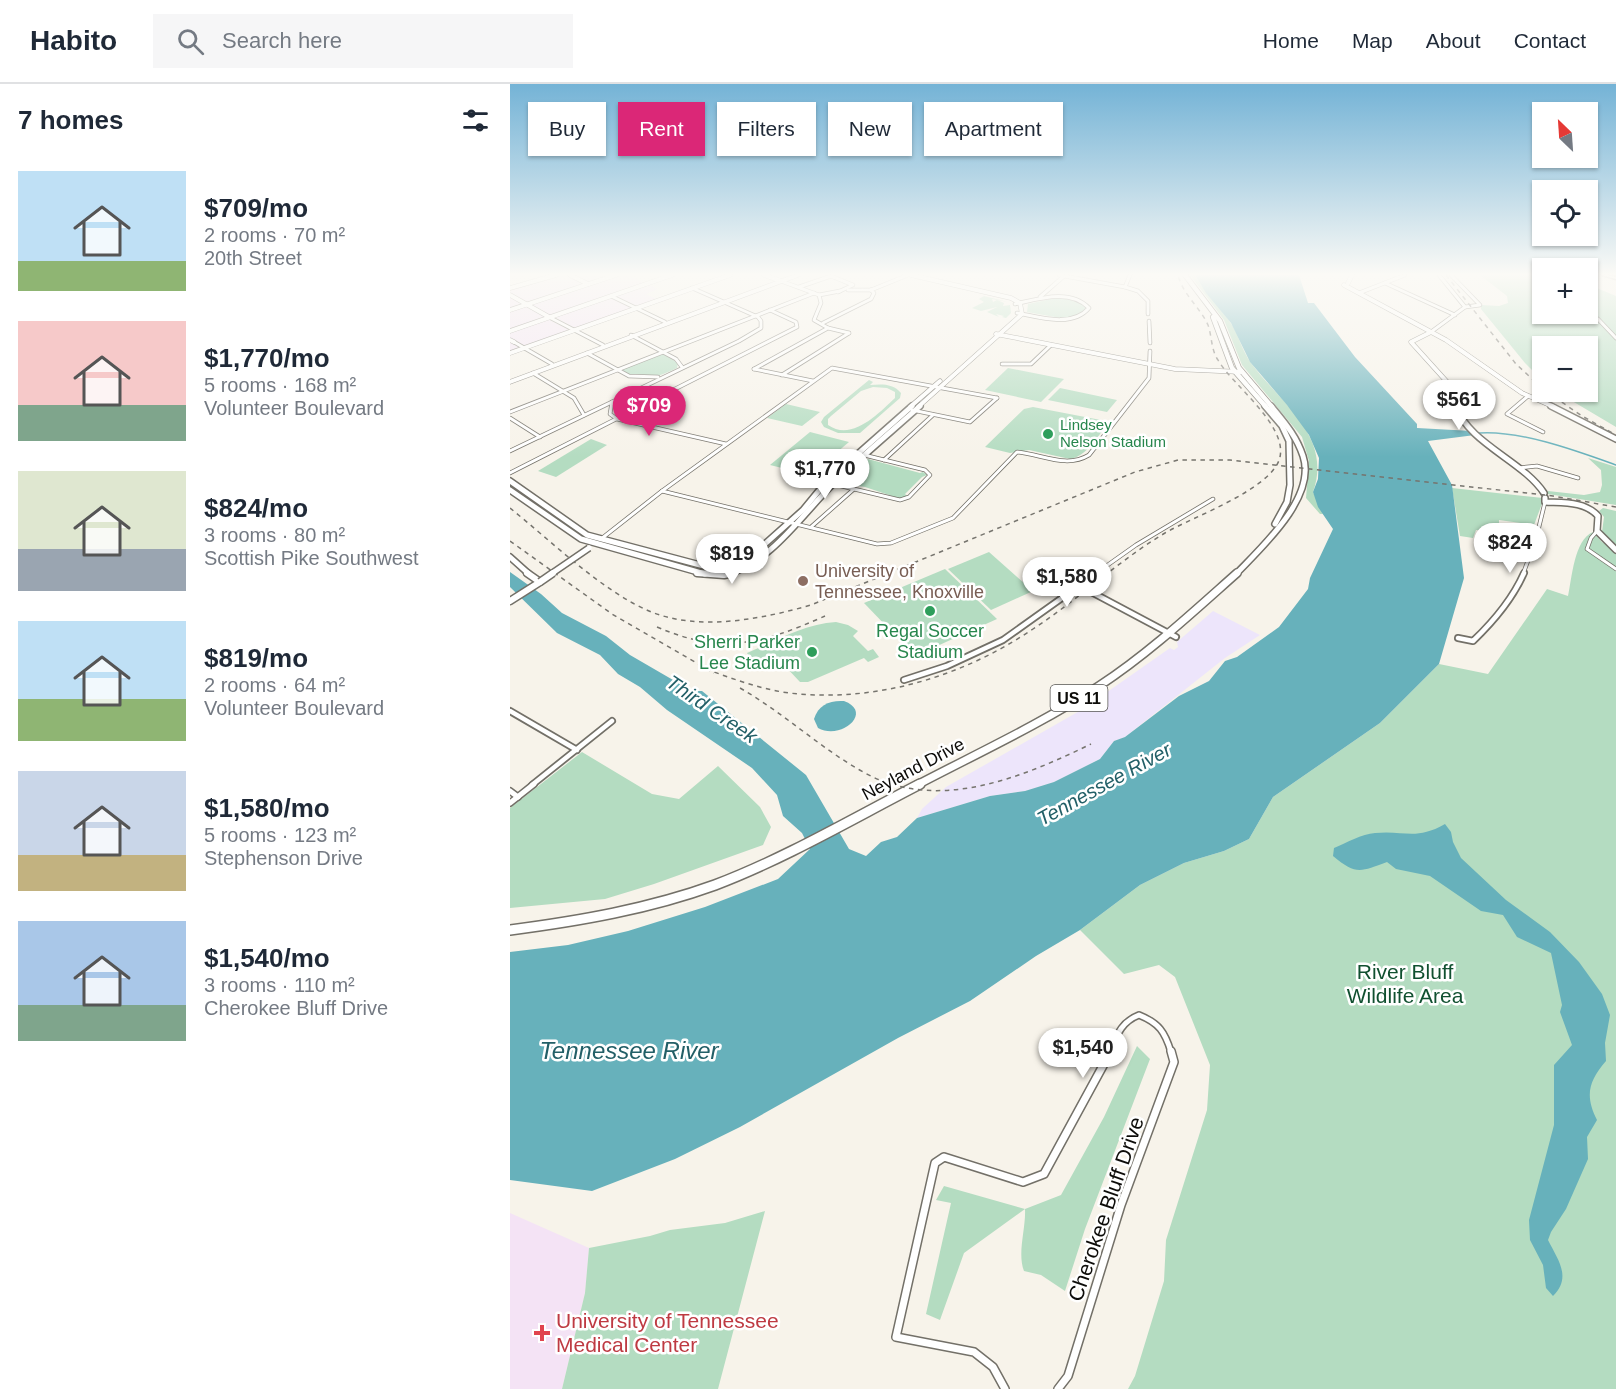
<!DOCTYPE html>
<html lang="en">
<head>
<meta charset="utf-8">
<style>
	body { margin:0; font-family:Arial,sans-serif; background:#f6f6f7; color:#1f2937; height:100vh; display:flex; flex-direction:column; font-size:22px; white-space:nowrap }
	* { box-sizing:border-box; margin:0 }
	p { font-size:20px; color:#747a83 }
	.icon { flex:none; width:33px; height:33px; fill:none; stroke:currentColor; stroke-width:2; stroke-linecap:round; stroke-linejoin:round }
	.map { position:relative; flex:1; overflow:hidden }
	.side { display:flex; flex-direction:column; background:#fff; width:510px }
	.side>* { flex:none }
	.banner { position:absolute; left:18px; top:18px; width:570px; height:54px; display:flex; gap:12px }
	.needle { width:39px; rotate:335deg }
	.controls { position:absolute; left:1022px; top:18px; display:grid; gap:12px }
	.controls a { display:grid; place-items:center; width:66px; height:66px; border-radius:0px; background:#fff; box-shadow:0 2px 4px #0004; font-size:30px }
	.price { position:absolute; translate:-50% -51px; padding:0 14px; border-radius:21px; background:#fff; color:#222; font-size:20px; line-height:39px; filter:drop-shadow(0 2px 3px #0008) }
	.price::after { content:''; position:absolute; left:50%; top:36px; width:18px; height:14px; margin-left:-9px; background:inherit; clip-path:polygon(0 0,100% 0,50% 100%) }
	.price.current { background:#db2777; color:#fff }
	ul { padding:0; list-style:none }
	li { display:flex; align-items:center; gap:18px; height:150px; padding:0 18px }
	li span { display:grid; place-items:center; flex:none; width:168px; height:120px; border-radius:0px; color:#555 }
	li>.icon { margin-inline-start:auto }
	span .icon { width:72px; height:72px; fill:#fffc; stroke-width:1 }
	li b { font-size:26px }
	h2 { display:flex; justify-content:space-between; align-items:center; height:72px; padding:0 18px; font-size:26px }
	.chip { padding:0 21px; border-radius:0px; background:#fff; box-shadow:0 2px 4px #0004; font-size:21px; line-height:54px }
	.chip.current { background:#db2777; color:#fff }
	header { display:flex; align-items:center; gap:36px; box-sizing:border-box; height:84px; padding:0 30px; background:#fff; border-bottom:2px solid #e0e1e3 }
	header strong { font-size:28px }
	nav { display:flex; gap:33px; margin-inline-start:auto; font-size:21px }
	.search { width:420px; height:54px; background:#f6f6f7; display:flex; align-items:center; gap:15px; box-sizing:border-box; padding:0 21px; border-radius:0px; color:#747a83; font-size:22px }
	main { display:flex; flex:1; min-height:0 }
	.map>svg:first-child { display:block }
	.industrial { fill:#ede5fb }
	.medical { fill:#f4e3f5 }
	.green { fill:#b4dcc1; fill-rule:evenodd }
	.water { fill:#67b1bb }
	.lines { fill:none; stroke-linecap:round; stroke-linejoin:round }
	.stream { stroke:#67b1bb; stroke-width:1.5 }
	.street-far3-casing { stroke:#737068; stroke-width:4.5 }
	.street-far2-casing { stroke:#737068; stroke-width:8 }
	.street-far1-casing { stroke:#737068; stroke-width:8 }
	.street-casing { stroke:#737068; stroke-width:10 }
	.secondary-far2-casing { stroke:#737068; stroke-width:5 }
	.secondary-far1-casing { stroke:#737068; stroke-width:8 }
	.secondary-casing { stroke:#737068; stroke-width:9 }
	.primary-far3-casing { stroke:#737068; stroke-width:6 }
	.primary-far2-casing { stroke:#737068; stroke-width:8 }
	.primary-far1-casing { stroke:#737068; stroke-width:10 }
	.primary-casing { stroke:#737068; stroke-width:12 }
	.highway-casing { stroke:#737068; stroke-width:3 }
	.street-far3 { stroke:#fff; stroke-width:3 }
	.street-far2 { stroke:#fff; stroke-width:4.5 }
	.street-far1 { stroke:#fff; stroke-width:5 }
	.street { stroke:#fff; stroke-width:7 }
	.secondary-far2 { stroke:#fff; stroke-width:4 }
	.secondary-far1 { stroke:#fff; stroke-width:5 }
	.secondary { stroke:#fff; stroke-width:6 }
	.primary-far3 { stroke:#fff; stroke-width:4.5 }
	.primary-far2 { stroke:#fff; stroke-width:5 }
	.primary-far1 { stroke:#fff; stroke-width:7 }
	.primary { stroke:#fff; stroke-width:9 }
	.highway { fill:#fff; fill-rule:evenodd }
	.rail { stroke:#76746e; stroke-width:1.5; stroke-dasharray:4.5 4.5; stroke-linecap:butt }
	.secondary-bridge-far1-casing { stroke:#737068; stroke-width:8; stroke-linecap:butt }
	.secondary-bridge-casing { stroke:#737068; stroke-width:9; stroke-linecap:butt }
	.secondary-bridge-far1 { stroke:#fff; stroke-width:5 }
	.secondary-bridge { stroke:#fff; stroke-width:6 }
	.leisure-dot { fill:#2e9e5b; stroke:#fff; stroke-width:2 }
	.education-dot { fill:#8d6e63; stroke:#fff; stroke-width:2 }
	.health-dot { fill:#e0444e; stroke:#fff; stroke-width:2 }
	.labels { text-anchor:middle; stroke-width:5; stroke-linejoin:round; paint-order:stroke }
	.far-leisure-label { font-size:15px; fill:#27864d; stroke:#fff; text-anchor:start }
	.shield { fill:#fff; stroke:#565553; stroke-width:1.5 }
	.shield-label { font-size:16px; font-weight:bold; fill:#0d0c09 }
	.education-label { font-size:18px; fill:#785e54; stroke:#fff; text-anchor:start }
	.leisure-label { font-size:18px; fill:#27864d; stroke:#fff }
	.street-label { font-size:18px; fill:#0d0c09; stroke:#fff }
	.water-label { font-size:20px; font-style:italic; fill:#225f67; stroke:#fff }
	.near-park-label { font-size:21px; fill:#105030; stroke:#fff }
	.near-street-label { font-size:21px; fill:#0d0c09; stroke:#fff }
	.near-health-label { font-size:21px; fill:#be3a42; stroke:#fff; text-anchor:start }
	.near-water-label { font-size:24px; font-style:italic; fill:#225f67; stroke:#fff }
</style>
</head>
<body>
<header>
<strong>Habito</strong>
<div class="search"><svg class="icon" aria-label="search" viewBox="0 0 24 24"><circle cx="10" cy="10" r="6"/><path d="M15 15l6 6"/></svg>Search here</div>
<nav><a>Home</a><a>Map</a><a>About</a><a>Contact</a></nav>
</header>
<main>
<section class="side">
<h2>7 homes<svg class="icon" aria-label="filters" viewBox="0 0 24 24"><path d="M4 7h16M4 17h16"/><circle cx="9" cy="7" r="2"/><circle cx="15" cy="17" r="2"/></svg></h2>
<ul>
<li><span style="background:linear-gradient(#bfe0f5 75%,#8fb573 0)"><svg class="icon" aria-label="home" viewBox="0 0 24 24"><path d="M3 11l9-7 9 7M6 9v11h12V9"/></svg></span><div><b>$709/mo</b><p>2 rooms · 70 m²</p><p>20th Street</p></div></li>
<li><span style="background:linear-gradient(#f6c9c9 70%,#7fa58c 0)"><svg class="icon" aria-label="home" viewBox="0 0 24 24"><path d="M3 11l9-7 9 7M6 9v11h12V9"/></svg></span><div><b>$1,770/mo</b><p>5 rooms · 168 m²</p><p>Volunteer Boulevard</p></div></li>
<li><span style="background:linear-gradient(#dfe7d0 65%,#9aa5b1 0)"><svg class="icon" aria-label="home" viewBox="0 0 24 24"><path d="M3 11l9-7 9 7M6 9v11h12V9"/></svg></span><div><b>$824/mo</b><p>3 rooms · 80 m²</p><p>Scottish Pike Southwest</p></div></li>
<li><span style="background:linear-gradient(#bfe0f5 65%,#8fb573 0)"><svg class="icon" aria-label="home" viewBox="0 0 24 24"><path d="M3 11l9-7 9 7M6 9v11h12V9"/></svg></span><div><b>$819/mo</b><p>2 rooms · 64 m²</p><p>Volunteer Boulevard</p></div></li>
<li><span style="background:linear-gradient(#c9d6e8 70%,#c2b280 0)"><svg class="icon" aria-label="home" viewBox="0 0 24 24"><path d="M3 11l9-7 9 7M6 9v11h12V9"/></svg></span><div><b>$1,580/mo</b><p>5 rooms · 123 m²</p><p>Stephenson Drive</p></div></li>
<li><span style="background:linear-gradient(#a9c7e8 70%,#7fa58c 0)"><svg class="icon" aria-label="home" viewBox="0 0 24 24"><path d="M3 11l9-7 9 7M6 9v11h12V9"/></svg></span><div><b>$1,540/mo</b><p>3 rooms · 110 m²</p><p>Cherokee Bluff Drive</p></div></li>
</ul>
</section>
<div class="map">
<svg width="1106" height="1305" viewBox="0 0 1106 1305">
	<rect width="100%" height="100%" fill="#f7f3ea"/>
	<polygon class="industrial" points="703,527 750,551 715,574 615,653 604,657 590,675 544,698 515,707 480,712 407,734 412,725 436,703 573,625 660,564 664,566 668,563 667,558"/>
	<g class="medical">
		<polygon points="52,191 118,191 148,205 136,210 146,215 67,245 41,231 0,245 0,206"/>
		<polygon points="38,235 59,246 0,267 0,248"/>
		<polygon points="0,1129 79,1164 75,1209 52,1305 0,1305"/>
	</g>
	<g class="green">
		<path d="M680 191H684C695 207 709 222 720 238 729 251 732 267 741 279 770 319 823 352 803 408L813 430H810L796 414 799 377 792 353 732 281 714 236Z"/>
		<polygon points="970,191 1032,191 1032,230 1077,230 1077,200 1106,212 1106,343 1047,308 1077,308 1077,262 1032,262 1032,296 1015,279 971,225 971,221 989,222 998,219 997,212"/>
		<polygon points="474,212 498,218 482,215 483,218 487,216 494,219 493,222 500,221 501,229 496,234 492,233 494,232 486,230 489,233 477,228 487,223 471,227 462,224 474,218 469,215"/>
		<polygon points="550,213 567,215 578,224 575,229 556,235 517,228 518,220"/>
		<path d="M152 269 168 279 167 284C148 293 130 300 111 286Z"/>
		<polygon points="498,284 554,295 531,318 475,306"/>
		<path d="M359 296 363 298 360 301C371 300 383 299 391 309L390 314 350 349H328L314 343 311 338 314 333ZM363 303 377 304 385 308V314C369 329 342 358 318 341V335L321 332 351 307Z"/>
		<polygon points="550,304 607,316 597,328 538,316"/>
		<polygon points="276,320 310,328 292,342 257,334"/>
		<path d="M523 323 596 337 598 339C588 352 577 372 560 375L519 366 500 369 475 363 514 325Z"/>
		<polygon points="300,348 339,358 300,391 260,381"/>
		<polygon points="81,355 97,361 46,393 28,387"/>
		<polygon points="1078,374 1106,383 1106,421 1038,410 1038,407 1074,411 1090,408 1092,401 1091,386"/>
		<polygon points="358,375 410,389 413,388 417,391 412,393 395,410 397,412 391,415 355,403 332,399 332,397"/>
		<polygon points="942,404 1033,414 1033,417 1024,441 989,436 989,447 966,446 963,454 950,452"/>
		<polygon points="1093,424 1106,427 1106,463 1092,448 1094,433 1089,427"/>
		<path d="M1083 448 1092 458 1106 466V1305H618L625 1292 654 1197 656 1156 697 1026 700 981 665 893 649 881 614 890 570 846 630 801 674 779 714 767 739 755 763 713 870 639 929 580 978 590 1037 505 1058 512C1062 494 1064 456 1083 448Z"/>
		<polygon points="479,468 523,507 481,526 438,485"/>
		<polygon points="435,485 487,535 405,572 354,519"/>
		<path d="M326 538 338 541 348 547 343 552 358 567 363 565 369 573 358 578 354 574 298 598H290L274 581 260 586 256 582 247 586 237 569C266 557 294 540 326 538Z"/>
		<polygon points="72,668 142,710 169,715 208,682 250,723 261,743 253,761 144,800 95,815 0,824 0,724"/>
		<path d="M627 962 640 975 575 1145 555 1207 531 1191 514 1187C507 1169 516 1145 515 1125L454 1169 430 1236 416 1230 441 1119 426 1116 434 1102 515 1125 551 1111 594 1033Z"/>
		<polygon points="255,1127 208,1305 52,1305 75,1209 79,1164 140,1152 160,1146 215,1139"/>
	</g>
	<g class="water">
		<polygon points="685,191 789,191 798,219 804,219 845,273 907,340 907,344 962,347 965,351 918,357 942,401 954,494 929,580 870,639 763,713 739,755 714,767 674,779 630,801 570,846 526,872 460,917 388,954 230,1043 165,1075 82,1107 0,1096 0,868 58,861 118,847 195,823 268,795 300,765 292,749 273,732 267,711 242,684 157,626 130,603 108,590 90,571 47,549 0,503 0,488 31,510 52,529 96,552 120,571 182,607 192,607 296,691 339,765 356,772 371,758 387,753 407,734 480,712 515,707 544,698 590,675 604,657 615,653 669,612 699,597 715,577 727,573 769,543 798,505 800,494 823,445 808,423 803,408 808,395 809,374 799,351 777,321 740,278 721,239 696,209"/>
		<path d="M334 617C364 628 331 657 308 644L304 635C308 621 320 616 334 617Z"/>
		<path d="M935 740 941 748 943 758 951 774 996 816 1040 848 1069 878 1092 910 1100 931 1095 959 1096 977C1078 998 1075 1012 1087 1036L1077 1053 1078 1075 1056 1125 1041 1148 1038 1156C1048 1176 1062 1193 1043 1212L1036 1204 1033 1181 1020 1156 1019 1136 1044 1041V981L1062 961 1050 928 1052 921 1041 869 1007 853 993 831 971 827 920 792 886 785 877 778C850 788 846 791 823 772L824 764C836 759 852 750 865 749 895 746 905 757 935 740Z"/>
	</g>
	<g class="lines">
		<path class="stream" d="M969 349C1010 346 1067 367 1106 381"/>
		<g class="street-far3-casing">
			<g id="street-far3">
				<polyline points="549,191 615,203 628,207 638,217 638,230"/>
				<polyline points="941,191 970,221 955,223"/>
				<polyline points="271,197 309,211 311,219 304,236 318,244 339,249"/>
				<polyline points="875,199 945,231"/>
				<polyline points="289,203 321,192 343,201 328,208"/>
				<polyline points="615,203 620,191"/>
				<polyline points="338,206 361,206"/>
				<polyline points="361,206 398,191"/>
				<polyline points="849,209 895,191"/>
				<polyline points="309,211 330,207"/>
				<polyline points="101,212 155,238"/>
				<polyline points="530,213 554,192"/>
				<path d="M505 220C528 215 560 204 579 224 562 244 529 233 507 229"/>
				<polyline points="39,233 93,261"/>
				<polyline points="1088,235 1106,254"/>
				<polyline points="639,237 640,259"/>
				<polyline points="313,239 361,215 364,209 361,206"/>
				<polyline points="921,248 955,223 929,191"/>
				<polyline points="121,251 166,275 172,283"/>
				<polyline points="4,258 42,280"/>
				<polyline points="77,269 119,292 148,293"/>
				<polyline points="492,280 521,280 541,261"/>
				<polyline points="244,285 318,244"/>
				<polyline points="244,285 303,297"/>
				<polyline points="23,289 64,314 74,331"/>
				<polyline points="272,291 339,249"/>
				<polyline points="1018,312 997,330 1033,348"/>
				<polyline points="102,318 100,330 107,335 216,360"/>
				<polyline points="402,326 460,338 487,314"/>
				<polyline points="0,328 304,209"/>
				<polyline points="0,334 30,353"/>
				<polyline points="0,367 229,257 251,244 251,237 248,233 182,204"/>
				<polyline points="374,376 423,331"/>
				<polyline points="1008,384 1027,382 1068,394"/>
				<polyline points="0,389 287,243 286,238 260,226"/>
				<polyline points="323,400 390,416 399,413 420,391 415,386 354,371"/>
				<path d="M152 407 367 460 381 459 443 434 507 368C532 370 556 385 579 371L639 294 640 267"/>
				<polyline points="301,443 344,405"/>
				<polyline points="1087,447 1081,454 1077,465 1106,485"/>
				<polyline points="91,455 152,407 322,284 487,314"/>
				<polyline points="585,490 626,461 703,415"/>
				<polyline points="1013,490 1026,455 1035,418"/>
			</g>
		</g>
		<g class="street-far2-casing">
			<g id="street-far2">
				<polyline points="570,502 666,553"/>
				<path d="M948 554 963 557C984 537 1002 516 1014 489"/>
				<polyline points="394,596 437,582 493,556 587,489"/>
				<polyline points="0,627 67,666"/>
				<polyline points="22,701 102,637"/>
			</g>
		</g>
		<g class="street-far1-casing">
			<g id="street-far1">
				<polyline points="0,707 8,713"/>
				<polyline points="0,719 24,700"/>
				<path d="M600 968C607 951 611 938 629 931 649 939 655 948 661 968"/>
			</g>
		</g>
		<g class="street-casing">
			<g id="street">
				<polyline points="495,1305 483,1283 464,1268 386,1253 425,1079 434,1073 513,1098 534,1090 601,967"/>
				<polyline points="548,1305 558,1292 611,1121 664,978 661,967"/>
			</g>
		</g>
		<g class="secondary-far2-casing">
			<g id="secondary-far2">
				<polyline points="60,191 78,200"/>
				<polyline points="254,191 271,197"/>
				<polyline points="401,191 501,214 510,219 512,230 408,323"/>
				<polyline points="838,199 842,191"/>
				<polyline points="834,201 936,256 1012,309 1044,323"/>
				<polyline points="0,204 46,191"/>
				<polyline points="0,211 39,233"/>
				<polyline points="0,226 106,191"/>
				<polyline points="0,247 162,191"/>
				<polyline points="921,248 901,258 938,299 946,323"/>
				<polyline points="486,250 665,285 732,288"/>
				<polyline points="0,256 4,258"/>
				<polyline points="0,269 220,191"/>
				<polyline points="0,298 288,191"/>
				<polyline points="400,323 430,297"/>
			</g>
		</g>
		<g class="secondary-far1-casing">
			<g id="secondary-far1">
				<path d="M946 322C958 359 1013 377 1034 409"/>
				<polyline points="1041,322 1106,355"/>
				<polyline points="0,397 77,451 209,486 226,482 238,475 293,426 316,398 402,322"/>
				<polyline points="0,406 71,455 195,490"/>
				<path d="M1035 414V418C1053 419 1075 417 1088 432L1087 447 1106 466"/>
				<polyline points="0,473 19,490"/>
				<path d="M217 490C261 479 293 429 324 399 352 372 382 347 410 322"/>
			</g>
		</g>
		<g class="secondary-casing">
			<g id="secondary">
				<polyline points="187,489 214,491 223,489"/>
				<polyline points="0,517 30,498 17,489"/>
			</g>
		</g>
		<g class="primary-far3-casing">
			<g id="primary-far3">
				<polyline points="675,191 710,237 729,284 762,323"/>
				<polyline points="703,233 722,284 756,323"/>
			</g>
		</g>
		<g class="primary-far2-casing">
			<g id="primary-far2">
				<polyline points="755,322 772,342 779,357 780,401 777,418 765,440"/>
				<path d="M726 490C752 463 807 413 793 372 786 351 774 338 761 322"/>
			</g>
		</g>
		<g class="primary-far1-casing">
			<path id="primary-far1" d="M407 701C468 669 531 640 589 602 638 570 683 528 727 489"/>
		</g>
		<g class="primary-casing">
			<path id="primary" d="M0 846C69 837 139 825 205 801 276 774 342 735 410 700"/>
		</g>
		<g class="highway-casing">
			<polygon id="highway" points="1092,191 1097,191 1106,193 1106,195"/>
		</g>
		<use href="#street-far3" class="street-far3"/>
		<use href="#street-far2" class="street-far2"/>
		<use href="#street-far1" class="street-far1"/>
		<use href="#street" class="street"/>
		<use href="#secondary-far2" class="secondary-far2"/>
		<use href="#secondary-far1" class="secondary-far1"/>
		<use href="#secondary" class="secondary"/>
		<use href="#primary-far3" class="primary-far3"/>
		<use href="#primary-far2" class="primary-far2"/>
		<use href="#primary-far1" class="primary-far1"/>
		<use href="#primary" class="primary"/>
		<use href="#highway" class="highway"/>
		<g class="rail">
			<polyline points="936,191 1006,280 1032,304"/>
			<polyline points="1037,308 1072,332 1106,351"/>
			<path d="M0 424C41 457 92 507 139 527 188 548 252 535 301 521L625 388 668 376H720L1043 412 1106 423"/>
			<polyline points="0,457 102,530 204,589"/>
			<path d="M147 543C212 571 252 560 315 532"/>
			<path d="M196 585C223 595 250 605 279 609 365 619 452 593 523 545 569 515 608 477 655 449 682 433 763 405 770 373 777 340 722 301 708 276 701 266 702 252 698 241 690 223 673 211 668 191"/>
			<path d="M230 604C274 629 311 665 355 689 428 729 513 693 581 660"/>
		</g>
		<g class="secondary-bridge-far1-casing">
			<polyline id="secondary-bridge-far1" points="41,490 79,464"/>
		</g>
		<g class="secondary-bridge-casing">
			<polyline id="secondary-bridge" points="30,498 43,489"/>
		</g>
		<use href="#secondary-bridge-far1" class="secondary-bridge-far1"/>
		<use href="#secondary-bridge" class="secondary-bridge"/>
	</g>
	<linearGradient id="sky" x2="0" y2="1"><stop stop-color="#74b3d6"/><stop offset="0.51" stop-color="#fbfaf6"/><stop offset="1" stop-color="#fbfaf6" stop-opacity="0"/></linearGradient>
	<rect width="1106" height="373" fill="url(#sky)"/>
	<g class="leisure-dot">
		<circle cx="538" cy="350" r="6"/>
		<circle cx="420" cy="527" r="6"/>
		<circle cx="302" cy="568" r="6"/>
	</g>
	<circle class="education-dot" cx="293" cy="497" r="6"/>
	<path class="health-dot" d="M29 1240h6v6h6v6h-6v6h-6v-6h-6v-6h6z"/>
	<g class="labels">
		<g class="far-leisure-label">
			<text x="550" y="346">Lindsey<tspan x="550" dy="17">Nelson Stadium</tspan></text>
		</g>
		<rect class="shield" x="540.5" y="601" width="57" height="26" rx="4.5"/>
		<g class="shield-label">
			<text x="569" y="620">US 11</text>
		</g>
		<g class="education-label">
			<text x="305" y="493">University of<tspan x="305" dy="21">Tennessee, Knoxville</tspan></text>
		</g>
		<g class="leisure-label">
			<text x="420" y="553">Regal Soccer<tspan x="420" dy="21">Stadium</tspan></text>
			<text x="290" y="564" text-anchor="end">Sherri Parker<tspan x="290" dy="21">Lee Stadium</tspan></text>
		</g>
		<g class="street-label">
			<text transform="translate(403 685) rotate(-28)" y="6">Neyland Drive</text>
		</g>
		<g class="water-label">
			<text transform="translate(202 625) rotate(34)" y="7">Third Creek</text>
			<text transform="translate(594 700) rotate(-29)" y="7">Tennessee River</text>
		</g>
		<g class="near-park-label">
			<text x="895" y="895">River Bluff<tspan x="895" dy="24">Wildlife Area</tspan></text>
		</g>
		<g class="near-street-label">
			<text transform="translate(596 1125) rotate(-71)" y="7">Cherokee Bluff Drive</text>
		</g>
		<g class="near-health-label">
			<text x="46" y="1244">University of Tennessee<tspan x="46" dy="24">Medical Center</tspan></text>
		</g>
		<g class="near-water-label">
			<text x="119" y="975">Tennessee River</text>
		</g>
	</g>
</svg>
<div class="controls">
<a><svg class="needle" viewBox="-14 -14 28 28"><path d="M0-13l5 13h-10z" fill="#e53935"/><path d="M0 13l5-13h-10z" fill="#747a83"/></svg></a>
<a><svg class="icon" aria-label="locate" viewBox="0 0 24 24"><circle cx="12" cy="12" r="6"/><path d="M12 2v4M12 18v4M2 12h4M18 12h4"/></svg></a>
<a>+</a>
<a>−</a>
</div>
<b class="price" style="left:949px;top:347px">$561</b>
<b class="price current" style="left:139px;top:353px">$709</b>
<b class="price" style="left:315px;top:416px">$1,770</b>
<b class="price" style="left:1000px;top:490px">$824</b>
<b class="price" style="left:222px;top:501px">$819</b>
<b class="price" style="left:557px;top:524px">$1,580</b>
<b class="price" style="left:573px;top:995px">$1,540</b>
<div class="banner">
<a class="chip">Buy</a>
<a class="chip current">Rent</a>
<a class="chip">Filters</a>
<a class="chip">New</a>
<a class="chip">Apartment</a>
</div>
</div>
</main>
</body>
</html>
